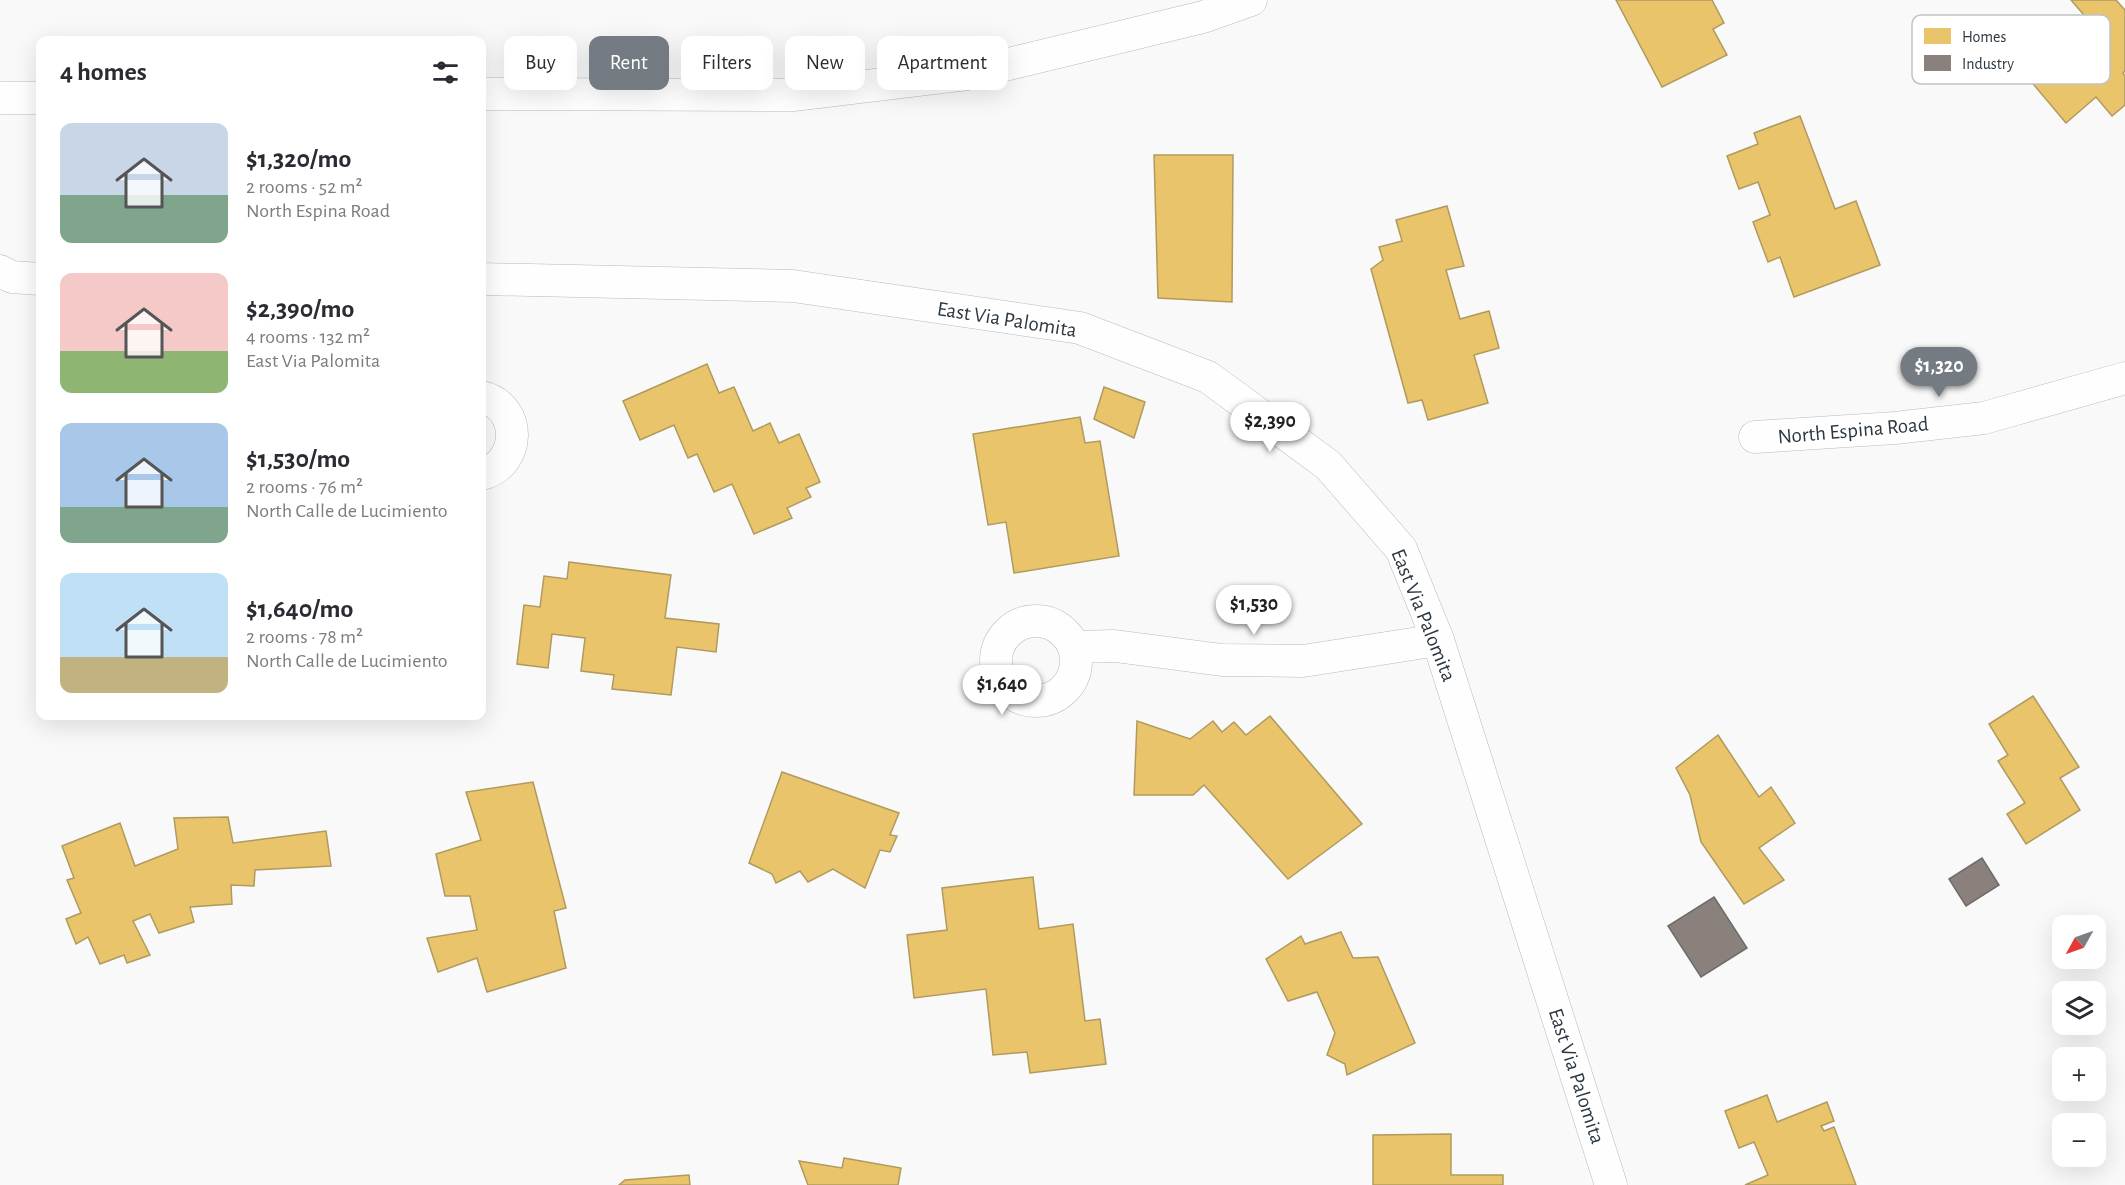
<!DOCTYPE html>
<html lang="en">
<head>
<meta charset="utf-8">
<style>
	body { margin:0; font-family:"Alegreya Sans",sans-serif; background:#f2f2f3; color:#2b2b33; height:100vh; display:flex; flex-direction:column; font-size:22px; white-space:nowrap }
	* { box-sizing:border-box; margin:0 }
	p { font-size:20px; color:#7c7c81 }
	.icon { flex:none; width:33px; height:33px; fill:none; stroke:currentColor; stroke-width:2; stroke-linecap:round; stroke-linejoin:round }
	.map { position:relative; flex:1; overflow:hidden }
	.panel { position:absolute; left:36px; top:36px; width:450px; height:684px; display:flex; flex-direction:column; background:#fff; border-radius:12px; box-shadow:0 6px 24px #0002 }
	.panel>* { flex:none }
	.hud { position:absolute; left:504px; top:36px; width:570px; height:54px; display:flex; gap:12px }
	.needle { width:39px; rotate:230deg }
	.controls { position:absolute; left:2052px; top:915px; display:grid; gap:12px }
	.controls a { display:grid; place-items:center; width:54px; height:54px; border-radius:12px; background:#fff; box-shadow:0 6px 24px #0002; font-size:30px }
	.price { position:absolute; translate:-50% -51px; padding:0 14px; border-radius:21px; background:#fff; color:#222; font-size:20px; line-height:39px; filter:drop-shadow(0 2px 3px #0008) }
	.price::after { content:''; position:absolute; left:50%; top:36px; width:18px; height:14px; margin-left:-9px; background:inherit; clip-path:polygon(0 0,100% 0,50% 100%) }
	.price.current { background:#747b82; color:#fff }
	ul { padding:0; list-style:none }
	li { display:flex; align-items:center; gap:18px; height:150px; padding:0 24px }
	li span { display:grid; place-items:center; flex:none; width:168px; height:120px; border-radius:12px; color:#555 }
	li>.icon { margin-inline-start:auto }
	span .icon { width:72px; height:72px; fill:#fffc; stroke-width:1 }
	li b { font-size:26px }
	h2 { display:flex; justify-content:space-between; align-items:center; height:72px; padding:0 24px; font-size:26px }
	.chip { padding:0 21px; border-radius:12px; background:#fff; box-shadow:0 6px 24px #0002; font-size:21px; line-height:54px }
	.chip.current { background:#747b82; color:#fff }
	.map>svg:first-child { display:block }
	.homes { fill:#e9c46a; stroke:#b09a5e; stroke-width:1.5 }
	.industry { fill:#8a817c; stroke:#6e6b6b; stroke-width:1.5 }
	.lines { fill:none; stroke-linecap:round; stroke-linejoin:round }
	.minor-casing { stroke:#b6bbc0; stroke-width:33 }
	.minor { stroke:#fefefe; stroke-width:32 }
	.labels { text-anchor:middle; stroke-width:6; stroke-linejoin:round; paint-order:stroke }
	.street-label { font-size:21px; fill:#2c3742; stroke:#fff }
	.key { fill:#fff; stroke:#c0c3c6; stroke-width:1.5 }
	.key-label { font-size:16px; fill:#2c3742 }
</style>
</head>
<body>
<div class="map">
<svg width="2125" height="1185" viewBox="0 0 2125 1185">
	<rect width="100%" height="100%" fill="#f9f9f9"/>
	<g class="homes">
		<polygon points="1616,0 1712,0 1724,23 1713,29 1727,55 1662,87"/>
		<polygon points="2071,0 2116,0 2125,10 2125,71 2123,73 2125,76 2125,105 2112,116 2096,97 2066,123 1997,41 2022,20 2069,76 2108,43"/>
		<polygon points="1800,116 1835,209 1856,201 1880,265 1794,297 1780,257 1768,262 1753,222 1770,215 1758,182 1739,189 1727,156 1758,144 1754,133"/>
		<polygon points="1154,155 1233,155 1232,302 1158,298"/>
		<polygon points="1447,206 1464,266 1446,270 1460,319 1489,311 1499,348 1474,355 1488,403 1428,420 1422,400 1408,403 1371,269 1383,260 1379,247 1402,241 1396,220"/>
		<polygon points="707,364 719,393 734,387 753,431 770,423 779,443 799,434 820,482 806,488 811,497 787,508 792,518 754,534 732,484 714,492 697,454 688,458 674,425 640,440 623,401"/>
		<polygon points="1104,387 1145,402 1134,438 1094,419"/>
		<polygon points="1080,417 1085,443 1100,441 1119,556 1014,573 1006,522 988,525 973,434"/>
		<polygon points="569,562 671,575 665,618 719,624 716,652 677,647 671,695 612,689 614,675 581,671 585,638 552,634 548,668 517,664 524,605 540,607 544,576 567,579"/>
		<polygon points="2033,696 2079,767 2060,778 2080,810 2026,844 2007,814 2025,803 1998,761 2008,755 1989,724"/>
		<polygon points="1270,716 1362,824 1288,879 1204,785 1193,795 1134,795 1137,721 1190,739 1213,721 1222,732 1234,722 1246,735"/>
		<polygon points="1718,735 1759,797 1771,787 1795,823 1759,848 1784,880 1744,904 1701,842 1690,795 1676,768"/>
		<polygon points="782,772 899,813 890,835 897,836 890,852 880,850 865,888 833,869 808,882 800,871 776,883 772,874 749,863"/>
		<polygon points="533,782 566,908 554,911 566,968 487,992 477,958 438,972 427,938 477,930 470,896 445,896 436,854 481,840 466,792"/>
		<polygon points="228,817 233,843 326,831 331,866 255,870 254,886 231,885 232,904 190,907 194,922 159,933 150,914 133,921 150,955 127,963 124,955 100,964 88,937 76,944 66,919 81,913 67,880 74,878 62,846 120,823 135,866 178,849 174,818"/>
		<polygon points="1033,877 1039,929 1073,924 1085,1021 1100,1019 1106,1064 1030,1073 1027,1052 993,1055 986,989 914,998 907,935 947,930 942,888"/>
		<polygon points="1341,932 1353,958 1378,957 1415,1043 1347,1075 1345,1064 1327,1055 1335,1033 1317,992 1288,1001 1266,959 1301,936 1305,944"/>
		<polygon points="1767,1095 1777,1122 1827,1102 1834,1121 1821,1126 1824,1131 1834,1127 1856,1185 1745,1185 1768,1175 1754,1142 1739,1148 1725,1111"/>
		<polygon points="1451,1134 1451,1175 1503,1175 1503,1185 1373,1185 1373,1135"/>
		<polygon points="844,1158 901,1168 898,1185 808,1185 799,1161 842,1168"/>
		<polygon points="689,1175 690,1185 619,1185 625,1180"/>
	</g>
	<g class="industry">
		<polygon points="1982,858 1999,885 1966,906 1949,879"/>
		<polygon points="1714,897 1747,948 1701,977 1668,926"/>
	</g>
	<g class="lines">
		<g class="minor-casing">
			<g id="minor">
				<polyline points="482,94 793,95 967,74 1203,17 1251,0"/>
				<polyline points="0,98 40,98"/>
				<polyline points="0,271 12,277 40,279"/>
				<polyline points="482,279 793,286 1080,328 1208,377 1328,465 1401,549 1438,640 1611,1185"/>
				<path d="M482 397C523 407 521 464 482 474"/>
				<polyline points="1755,437 1895,428 1984,418 2125,378"/>
				<circle cx="1036" cy="661" r="40"/>
				<polyline points="1074,647 1115,646 1222,660 1303,661 1438,640"/>
			</g>
		</g>
		<use href="#minor" class="minor"/>
	</g>
	<g class="labels">
		<g class="street-label">
			<text transform="translate(1007 319) rotate(9)" y="7">East Via Palomita</text>
			<text transform="translate(1853 430) rotate(-5)" y="7">North Espina Road</text>
			<text transform="translate(1424 615) rotate(68)" y="7">East Via Palomita</text>
			<text transform="translate(1577 1076) rotate(72)" y="7">East Via Palomita</text>
		</g>
	</g>
	<rect x="1912" y="15" width="198" height="69" rx="9" class="key"/>
	<rect x="1924" y="28" width="27" height="16" fill="#e9c46a"/>
	<rect x="1924" y="55" width="27" height="16" fill="#8a817c"/>
	<g class="key-label">
		<text x="1962" y="42">Homes</text>
		<text x="1962" y="69">Industry</text>
	</g>
</svg>
<div class="controls">
<a><svg class="needle" viewBox="-14 -14 28 28"><path d="M0-13l5 13h-10z" fill="#e53935"/><path d="M0 13l5-13h-10z" fill="#7c7c81"/></svg></a>
<a><svg class="icon" aria-label="layers" viewBox="0 0 24 24"><path d="M12 4l9 5-9 5-9-5zM3 14l9 5 9-5"/></svg></a>
<a>+</a>
<a>−</a>
</div>
<b class="price current" style="left:1939px;top:398px">$1,320</b>
<b class="price" style="left:1270px;top:453px">$2,390</b>
<b class="price" style="left:1254px;top:636px">$1,530</b>
<b class="price" style="left:1002px;top:716px">$1,640</b>
<div class="hud">
<a class="chip">Buy</a>
<a class="chip current">Rent</a>
<a class="chip">Filters</a>
<a class="chip">New</a>
<a class="chip">Apartment</a>
</div>
<section class="panel">
<h2>4 homes<svg class="icon" aria-label="filters" viewBox="0 0 24 24"><path d="M4 7h16M4 17h16"/><circle cx="9" cy="7" r="2"/><circle cx="15" cy="17" r="2"/></svg></h2>
<ul>
<li><span style="background:linear-gradient(#c9d6e8 60%,#7fa58c 0)"><svg class="icon" aria-label="home" viewBox="0 0 24 24"><path d="M3 11l9-7 9 7M6 9v11h12V9"/></svg></span><div><b>$1,320/mo</b><p>2 rooms · 52 m²</p><p>North Espina Road</p></div></li>
<li><span style="background:linear-gradient(#f6c9c9 65%,#8fb573 0)"><svg class="icon" aria-label="home" viewBox="0 0 24 24"><path d="M3 11l9-7 9 7M6 9v11h12V9"/></svg></span><div><b>$2,390/mo</b><p>4 rooms · 132 m²</p><p>East Via Palomita</p></div></li>
<li><span style="background:linear-gradient(#a9c7e8 70%,#7fa58c 0)"><svg class="icon" aria-label="home" viewBox="0 0 24 24"><path d="M3 11l9-7 9 7M6 9v11h12V9"/></svg></span><div><b>$1,530/mo</b><p>2 rooms · 76 m²</p><p>North Calle de Lucimiento</p></div></li>
<li><span style="background:linear-gradient(#bfe0f5 70%,#c2b280 0)"><svg class="icon" aria-label="home" viewBox="0 0 24 24"><path d="M3 11l9-7 9 7M6 9v11h12V9"/></svg></span><div><b>$1,640/mo</b><p>2 rooms · 78 m²</p><p>North Calle de Lucimiento</p></div></li>
</ul>
</section>
</div>
</body>
</html>
